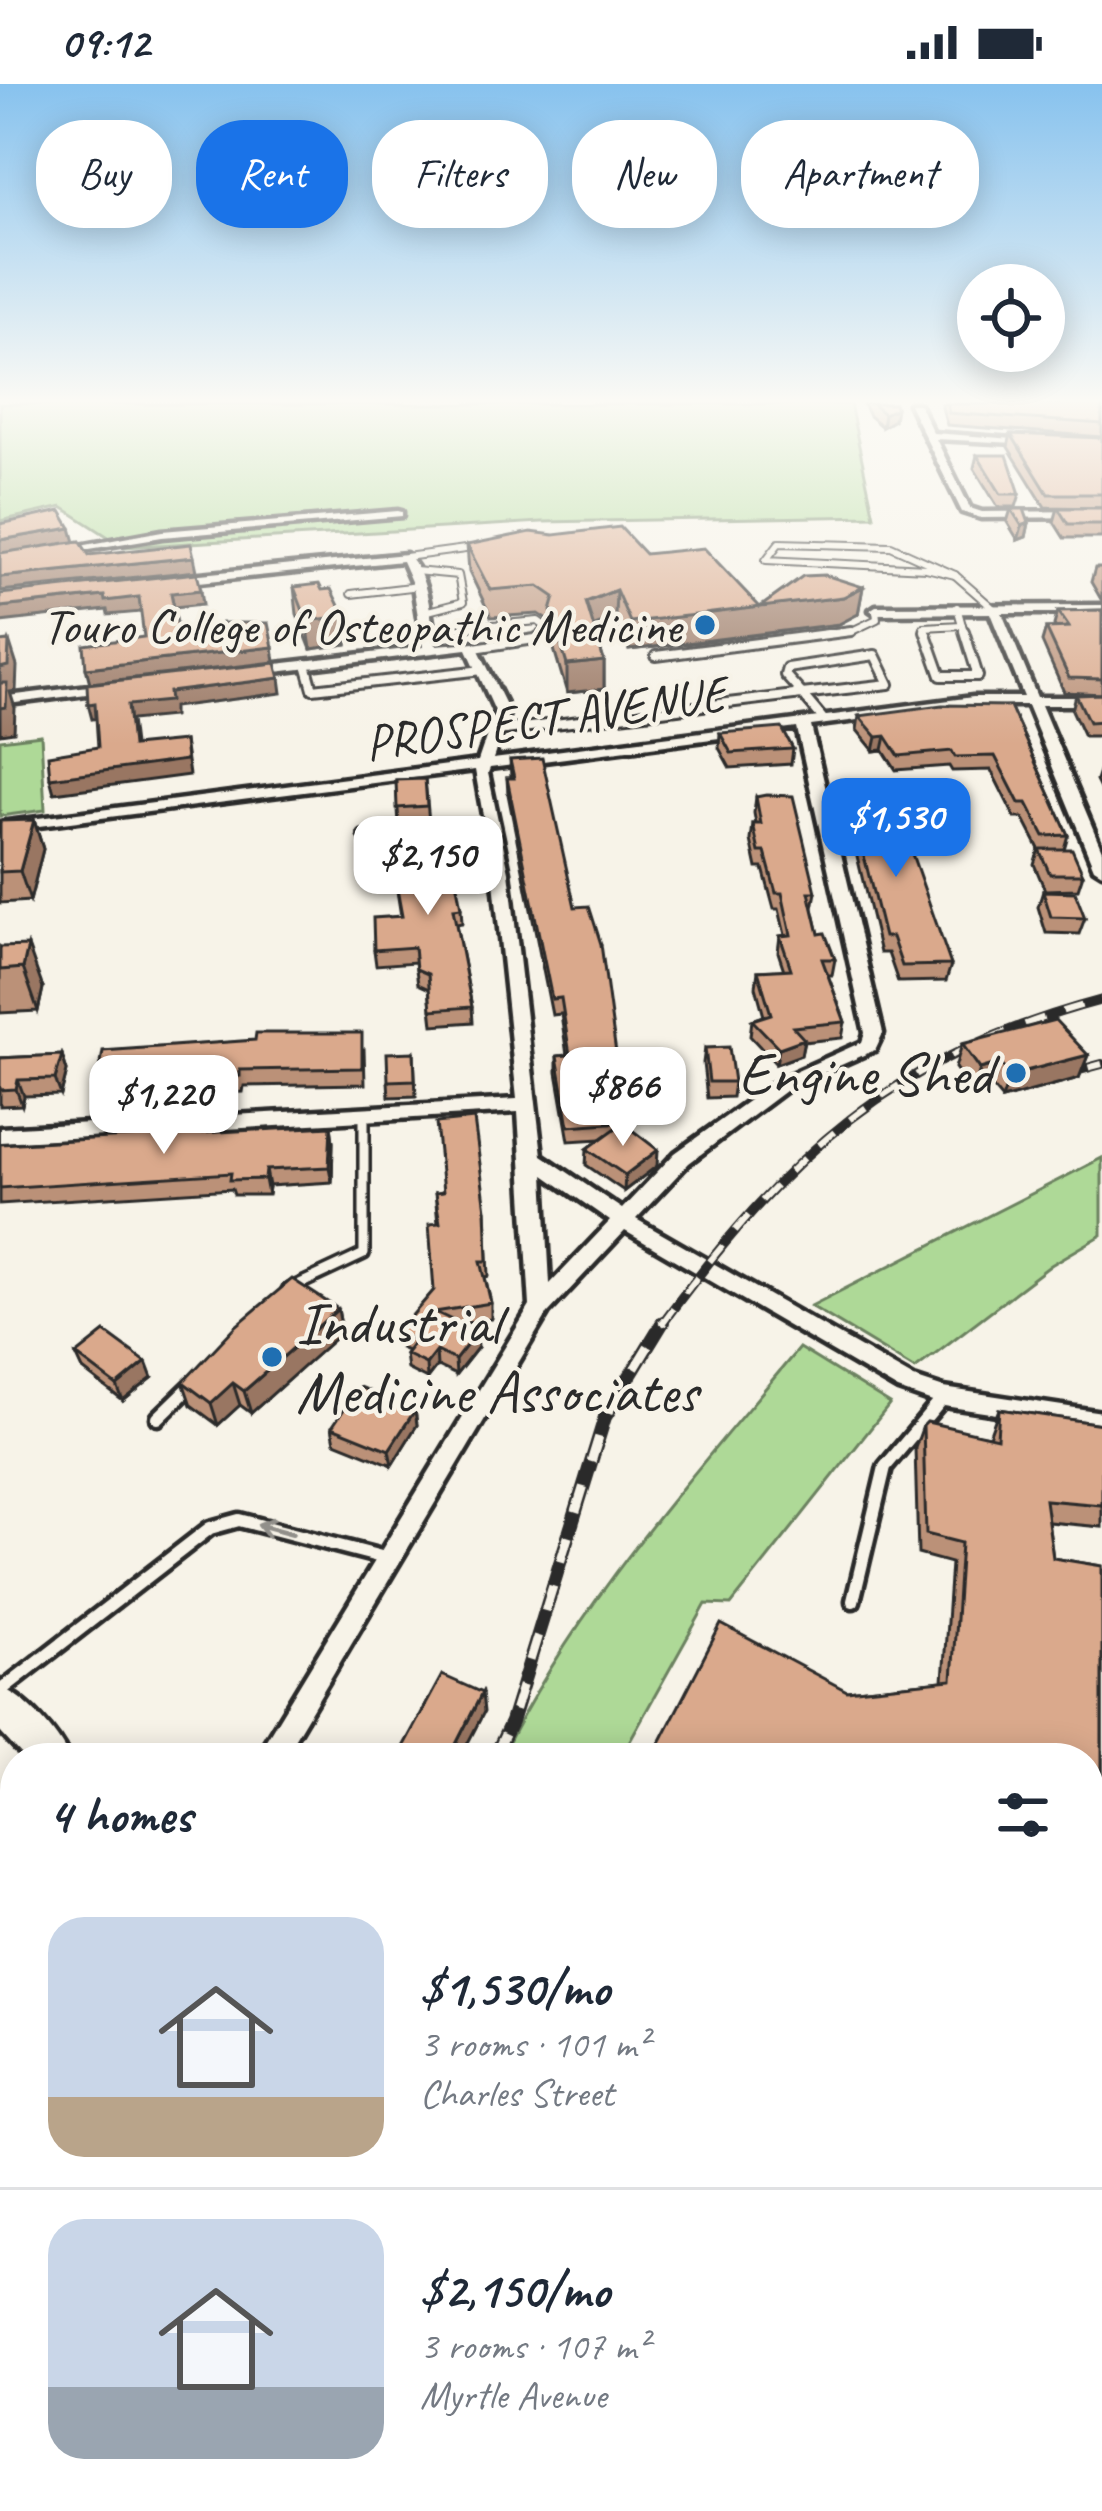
<!DOCTYPE html>
<html lang="en">
<head>
<meta charset="utf-8">
<style>
	body { margin:0; font-family:Caveat,sans-serif; background:#f6f6f7; color:#1f2937; height:100vh; display:flex; flex-direction:column; font-size:45px; white-space:nowrap }
	* { box-sizing:border-box; margin:0 }
	p { font-size:39px; color:#747a83 }
	.icon { flex:none; width:66px; height:66px; fill:none; stroke:currentColor; stroke-width:2; stroke-linecap:round; stroke-linejoin:round }
	.map { position:relative; flex:1; overflow:hidden }
	.drawer { position:absolute; left:0px; top:1659px; width:1104px; height:768px; display:flex; flex-direction:column; background:#fff; border-radius:48px 48px 0 0; box-shadow:0 6px 30px #0003 }
	.drawer>* { flex:none }
	.hud { position:absolute; left:36px; top:36px; width:1032px; height:108px; display:flex; gap:24px }
	.tools { position:absolute; left:957px; top:180px; display:grid; gap:24px }
	.tools a { display:grid; place-items:center; width:108px; height:108px; border-radius:50%; background:#fff; box-shadow:0 6px 30px #0003; font-size:60px }
	.price { position:absolute; translate:-50% -102px; padding:0 27px; border-radius:24px; background:#fff; color:#222; font-size:39px; line-height:78px; filter:drop-shadow(0 3px 6px #0008) }
	.price::after { content:''; position:absolute; left:50%; top:72px; width:36px; height:27px; margin-left:-18px; background:inherit; clip-path:polygon(0 0,100% 0,50% 100%) }
	.price.current { background:#1a73e8; color:#fff }
	ul { padding:0; list-style:none }
	li { display:flex; align-items:center; gap:36px; height:300px; padding:0 48px }
	li+li { border-top:3px solid #e0e1e3 }
	li span { display:grid; place-items:center; flex:none; width:336px; height:240px; border-radius:36px; color:#555 }
	li>.icon { margin-inline-start:auto }
	span .icon { width:144px; height:144px; fill:#fffc; stroke-width:1 }
	li b { font-size:51px }
	h2 { display:flex; justify-content:space-between; align-items:center; height:144px; padding:0 48px; font-size:51px }
	.pill { padding:0 42px; border-radius:48px; background:#fff; box-shadow:0 6px 30px #0003; font-size:42px; line-height:108px }
	.pill.current { background:#1a73e8; color:#fff }
	.status { display:flex; justify-content:space-between; align-items:center; height:84px; padding:0 60px; background:#fff; direction:ltr }
	.status svg { height:33px; fill:currentColor }
	.map>svg:first-child { display:block }
	.green { fill:#aed997; stroke:#6c8261; stroke-width:3 }
	.lines { fill:none; stroke-linecap:round; stroke-linejoin:round }
	.service-far4-casing { stroke:#2b2b2b; stroke-width:10 }
	.service-far3-casing { stroke:#2b2b2b; stroke-width:14 }
	.service-far2-casing { stroke:#2b2b2b; stroke-width:16 }
	.service-far1-casing { stroke:#2b2b2b; stroke-width:21 }
	.service-casing { stroke:#2b2b2b; stroke-width:26 }
	.minor-casing { stroke:#2b2b2b; stroke-width:9 }
	.secondary-casing { stroke:#2b2b2b; stroke-width:9 }
	.service-far4 { stroke:#f7f3e8; stroke-width:6 }
	.service-far3 { stroke:#f7f3e8; stroke-width:8 }
	.service-far2 { stroke:#f7f3e8; stroke-width:9 }
	.service-far1 { stroke:#f7f3e8; stroke-width:12 }
	.service { stroke:#f7f3e8; stroke-width:16 }
	.minor { fill:#f7f3e8; fill-rule:evenodd }
	.secondary { fill:#f7f3e8; fill-rule:evenodd }
	.rail-far2-casing { stroke:#2b2b2b; stroke-width:10 }
	.rail-far1-casing { stroke:#2b2b2b; stroke-width:14 }
	.rail-casing { stroke:#2b2b2b; stroke-width:16 }
	.rail-far2 { stroke:#f7f3e8; stroke-width:6; stroke-dasharray:20; stroke-linecap:butt }
	.rail-far1 { stroke:#f7f3e8; stroke-width:9; stroke-dasharray:26; stroke-linecap:butt }
	.rail { stroke:#f7f3e8; stroke-width:12; stroke-dasharray:34; stroke-linecap:butt }
	.wall { fill:#bb9178; stroke:#2b2b2b; stroke-width:3 }
	.shaded-wall { fill:#997662; stroke:#2b2b2b; stroke-width:3 }
	.building { fill:#daa98c; stroke:#2b2b2b; stroke-width:3 }
	.oneway { stroke:#918f8a }
	.poi-dot { fill:#1f6fb2; stroke:#f7f3e8; stroke-width:4.5 }
	.labels { text-anchor:middle; stroke-width:9; stroke-linejoin:round; paint-order:stroke }
	.far-poi-label { font-size:51px; fill:#2b2b2b; stroke:#f7f3e8; text-anchor:end }
	.far-street-label { font-size:51px; fill:#2b2b2b; stroke:#f7f3e8 }
	.poi-label { font-size:60px; fill:#2b2b2b; stroke:#f7f3e8; text-anchor:end }
</style>
</head>
<body>
<div class="status"><b>09:12</b><svg viewBox="0 0 49 12"><path d="M0 12V9h3v3zM5 12V6h3v6zM10 12V3h3v9zM15 12V0h3v12zM26 1h20v11H26zM47 4h2v5h-2z"/></svg></div>
<div class="map">
<svg width="1102" height="2427" viewBox="0 0 1102 2427">
	<rect width="100%" height="100%" fill="#f7f3e8"/>
	<filter id="ink" filterUnits="userSpaceOnUse"><feTurbulence type="fractalNoise" baseFrequency=".00833" numOctaves="2"/><feDisplacementMap in="SourceGraphic" scale="24" xChannelSelector="R" yChannelSelector="G"/><feConvolveMatrix kernelMatrix="1 2 1 2 8 2 1 2 1" color-interpolation-filters="sRGB"/></filter>
	<g filter="url(#ink)">
		<g class="green">
			<polygon points="0,320 850,320 874,432 542,438 124,463 62,423 0,437"/>
			<polygon points="41,651 45,726 0,732 0,656"/>
			<polygon points="1102,1074 1102,1151 1051,1181 915,1285 811,1222"/>
			<path d="M799 1264 890 1320 731 1521 706 1520 620 1674H501C574 1523 692 1393 799 1264Z"/>
		</g>
		<g class="lines">
			<g class="service-far4-casing">
				<g id="service-far4">
					<polygon points="779,459 891,462 955,491 926,484 766,476"/>
					<polyline points="406,473 480,463"/>
					<polyline points="415,487 458,491 463,518 424,528"/>
					<polyline points="955,491 994,525"/>
					<polyline points="351,510 419,502"/>
					<polyline points="957,523 962,541"/>
					<polyline points="962,541 965,550"/>
					<polyline points="427,547 538,537 550,546 543,550"/>
					<polyline points="827,550 852,547 877,535 876,526"/>
					<polyline points="926,550 924,543 962,541"/>
				</g>
			</g>
			<g class="service-far3-casing">
				<g id="service-far3">
					<polyline points="925,547 941,592 978,592 964,547"/>
					<polyline points="474,564 535,555 548,547"/>
					<polygon points="875,571 889,600 802,610 785,591 787,584"/>
					<polyline points="656,572 851,547"/>
					<polyline points="306,580 313,605 483,586"/>
					<polyline points="802,610 824,636"/>
					<polyline points="497,647 802,610"/>
					<polyline points="363,751 491,741"/>
				</g>
			</g>
			<g class="service-far2-casing">
				<polyline id="service-far2" points="287,1206 364,1170 364,1033"/>
			</g>
			<g class="service-far1-casing">
				<g id="service-far1">
					<polyline points="158,1334 193,1300"/>
					<polyline points="853,1517 885,1383 944,1313"/>
					<polyline points="0,1607 210,1444 239,1436 389,1475"/>
				</g>
			</g>
			<g class="service-casing">
				<polyline id="service" points="471,2427 477,2412"/>
			</g>
			<g class="minor-casing">
				<g id="minor">
					<polygon points="909,320 919,320 933,349 1040,357 1035,360 936,355 970,424 982,428 1102,427 1102,433 981,434 962,428"/>
					<polygon points="398,427 402,428 402,432 162,453 59,470 53,467 162,447"/>
					<path d="M406 470C429 490 430 532 436 561L475 558 509 627 493 675 973 613H1024L990 529 876 530 870 526 876 522 1102 521V529H1002L1037 613H1102V621H1041L1102 766V789L1094 784 1027 621H973L811 642 883 949 875 966 789 1004 689 1079 636 1135 914 1294 944 1304 1102 1328V1346L944 1322 898 1306 625 1147 548 1229 283 1674H255L530 1222 518 1028 0 1058V1044L517 1015 493 788 475 686 0 747V739L478 677 495 627 467 565 251 591 245 587 251 583 423 563 413 502 402 477 170 501 164 497 170 493ZM797 644 865 949 862 958 777 996 675 1069 622 1125 542 1071 509 788 488 689 490 684ZM544 1091 610 1137 550 1200Z"/>
					<polygon points="113,599 118,600 118,606 0,621 0,613"/>
					<polygon points="15,2099 15,2284 3,2279 0,2273 0,2112 3,2103"/>
					<polygon points="30,2412 66,2412 69,2427 33,2427"/>
				</g>
			</g>
			<g class="secondary-casing">
				<g id="secondary">
					<path d="M0 1603C26 1613 58 1649 69 1674H24L0 1648Z"/>
					<polygon points="1017,2412 1080,2412 1086,2427 1023,2427"/>
				</g>
			</g>
			<use href="#service-far4" class="service-far4"/>
			<use href="#service-far3" class="service-far3"/>
			<use href="#service-far2" class="service-far2"/>
			<use href="#service-far1" class="service-far1"/>
			<use href="#service" class="service"/>
			<use href="#minor" class="minor"/>
			<use href="#secondary" class="secondary"/>
			<g class="rail-far2-casing">
				<g id="rail-far2">
					<polyline points="1050,994 1102,980"/>
					<path d="M661 1241C787 1070 892 972 1102 916"/>
				</g>
			</g>
			<g class="rail-far1-casing">
				<polyline id="rail-far1" points="494,1674 511,1638 605,1333 663,1238"/>
			</g>
			<g class="rail-casing">
				<polyline id="rail" points="0,2350 15,2333"/>
			</g>
			<use href="#rail-far2" class="rail-far2"/>
			<use href="#rail-far1" class="rail-far1"/>
			<use href="#rail" class="rail"/>
		</g>
		<g class="wall">
			<polygon points="863,320 894,320 894,336 882,343 869,332"/>
			<polygon points="941,320 1102,320 1102,353 947,341"/>
			<polygon points="1011,350 1102,354 1102,424 1045,423 1008,363"/>
			<polygon points="977,371 1020,410 1016,423 998,423 974,384"/>
			<polygon points="1058,424 1102,424 1102,454 1064,454 1054,438"/>
			<polygon points="1011,425 1029,439 1026,453 1018,456 1007,438"/>
			<polygon points="467,461 645,470 760,523 863,503 858,530 839,540 694,559 629,566 615,534 593,542 604,577 604,605 567,609 551,555 551,538 539,530 491,533 469,487"/>
			<polygon points="1095,484 1102,484 1102,517 1091,498"/>
			<polygon points="294,503 322,506 344,532 347,560 311,565 297,530"/>
			<polygon points="1102,526 1102,610 1064,608 1042,558 1046,544 1056,544 1054,541 1058,527"/>
			<polygon points="1102,610 1102,652 1084,652 1072,626 1076,611"/>
			<polygon points="1010,622 1068,751 1064,765 1083,790 1078,805 1045,806 1034,780 1039,765 1023,734 1015,734 991,686 952,687 949,682 896,686 883,666 874,667 857,646 859,632"/>
			<polygon points="720,649 793,665 791,680 730,684 719,664"/>
			<polygon points="510,676 575,823 619,991 633,1011 632,1026 609,1028 622,1038 657,1082 624,1107 586,1081 587,1065 600,1055 569,1057 557,988 557,972 567,971 561,930 552,931 508,710 507,694 511,694"/>
			<polygon points="1101,682 1102,682 1102,709 1096,697"/>
			<polygon points="425,695 429,738 399,740 396,696"/>
			<polygon points="848,698 951,881 946,897 898,898 888,869 880,869 848,734 850,724 845,713"/>
			<polygon points="756,713 816,808 813,824 819,850 835,875 832,891 828,891 845,938 842,954 804,958 801,971 776,980 750,952 752,936 764,932 756,903 758,887 784,886 778,868 780,852 785,851 779,825 774,825 763,784 757,784 751,756 753,740 756,740 754,729"/>
			<polygon points="34,736 43,765 30,817 0,819 0,737"/>
			<polygon points="431,759 461,824 462,839 456,840 472,923 473,938 433,941 429,905 418,900 415,878 376,881 374,866 401,832 395,794 407,793"/>
			<polygon points="1043,807 1085,834 1079,850 1046,849 1038,823"/>
			<polygon points="0,863 43,904 38,927 0,929"/>
			<polygon points="962,960 1088,971 1079,994 1002,1015 992,1003 973,1008 955,984"/>
			<polygon points="705,964 734,998 732,1013 707,1014 703,979"/>
			<polygon points="364,965 365,1000 244,1002 243,1008 103,1013 98,997"/>
			<polygon points="414,968 416,1012 389,1013 388,997"/>
			<polygon points="62,971 67,987 61,1011 24,1012 22,1021 0,1022 0,974"/>
			<polygon points="331,1042 333,1058 332,1098 269,1102 268,1111 234,1111 232,1105 0,1120 0,1060"/>
			<polygon points="435,1109 486,1126 489,1192 485,1193 491,1219 491,1235 459,1240 478,1263 456,1291 437,1282 427,1295 407,1285 405,1270 407,1267 400,1264 398,1248 434,1206 438,1139"/>
			<polygon points="338,1225 342,1248 251,1329 240,1321 218,1341 191,1321 183,1298"/>
			<polygon points="76,1271 152,1294 123,1317 83,1286"/>
			<polygon points="999,1325 1102,1340 1102,1443 1048,1438 1053,1474 1102,1482 1102,1975 1089,1967 1089,1674 847,1607 943,1597 951,1479 918,1470 915,1364 923,1342 989,1352"/>
			<polygon points="415,1326 417,1341 392,1381 335,1358 332,1343"/>
			<polygon points="846,2412 876,2412 894,2427 839,2427"/>
		</g>
		<g class="shaded-wall">
			<polygon points="896,324 894,336 882,343 884,330"/>
			<polygon points="1029,439 1026,453 1018,456 1022,442"/>
			<polygon points="71,444 75,458 0,470 0,456"/>
			<polygon points="194,473 197,487 0,507 0,493"/>
			<polygon points="863,503 858,530 839,540 629,566 630,538 843,513"/>
			<polygon points="201,506 203,520 174,523 171,509"/>
			<polygon points="616,506 615,534 585,546 586,518"/>
			<polygon points="104,512 139,513 142,528 108,531 107,526 0,538 0,523"/>
			<polygon points="344,532 347,560 311,565 307,537"/>
			<polygon points="9,557 17,582 16,607 10,608 15,624 14,648 0,650 0,584"/>
			<polygon points="273,563 275,578 90,599 86,584"/>
			<polygon points="604,577 604,605 567,609 567,581"/>
			<polygon points="280,594 282,609 173,623 173,632 131,636 136,678 132,662 128,621 169,608"/>
			<polygon points="95,619 99,634 92,635 88,620"/>
			<polygon points="886,652 883,666 874,667 877,653"/>
			<polygon points="184,657 189,691 54,709 50,694"/>
			<polygon points="34,736 43,765 30,817 20,787"/>
			<polygon points="28,862 43,904 38,927 23,884"/>
			<polygon points="804,955 801,971 776,980 779,964"/>
			<polygon points="62,971 67,987 61,1011 55,995"/>
			<polygon points="1088,971 1079,994 1002,1015 1010,991"/>
			<polygon points="1000,979 992,1003 973,1008 980,985"/>
			<polygon points="18,996 24,1012 22,1021 16,1005"/>
			<polygon points="331,1042 333,1058 332,1098 329,1083"/>
			<polygon points="658,1066 657,1082 624,1107 625,1091"/>
			<polygon points="266,1086 269,1102 268,1111 265,1095"/>
			<polygon points="338,1225 342,1248 251,1329 244,1307"/>
			<polygon points="477,1248 478,1263 456,1291 455,1276"/>
			<polygon points="436,1267 437,1282 427,1295 426,1280"/>
			<polygon points="146,1278 152,1294 123,1317 117,1302"/>
			<polygon points="233,1299 240,1321 218,1341 211,1319"/>
			<polygon points="415,1326 417,1341 392,1381 389,1366"/>
			<polygon points="482,1609 484,1628 460,1674 449,1674"/>
			<polygon points="0,1895 15,1907 15,1913 0,1935"/>
		</g>
		<g class="building">
			<polygon points="872,320 894,320 896,324 884,330"/>
			<polygon points="947,320 1102,320 1102,340 949,329"/>
			<polygon points="1011,350 1102,354 1102,410 1048,410"/>
			<polygon points="977,371 1007,371 1020,410 1001,410"/>
			<polygon points="1058,424 1102,424 1102,440 1068,440"/>
			<polygon points="1011,425 1024,425 1029,439 1022,442"/>
			<polygon points="61,427 71,444 0,456 0,440"/>
			<polygon points="620,443 645,470 704,464 760,523 803,492 825,491 863,503 843,513 696,531 630,538 616,506 586,518 604,577 567,581 551,527 555,513 539,502 490,506 467,461 531,448 554,451"/>
			<polygon points="80,457 89,471 191,460 194,473 0,493 0,469"/>
			<polygon points="197,489 201,506 171,509 179,549 223,544 222,539 268,539 273,563 86,584 84,561 144,553 139,513 105,517 104,512 0,523 0,510"/>
			<polygon points="319,500 322,506 331,505 344,532 307,537 294,503"/>
			<polygon points="1102,526 1102,595 1069,594 1046,544 1069,543 1058,527"/>
			<polygon points="9,557 8,582 0,584 0,558"/>
			<polygon points="276,579 280,594 169,608 170,617 128,621 132,662 184,657 186,676 50,694 48,671 98,663 95,619 88,620 87,600"/>
			<polygon points="0,599 7,599 6,623 0,624"/>
			<polygon points="1102,610 1102,637 1089,638 1076,611"/>
			<polygon points="942,621 1010,622 1068,751 1044,752 1027,719 1019,719 995,672 955,673 952,667 899,672 886,652 877,653 859,632"/>
			<polygon points="782,644 793,665 731,669 720,649"/>
			<polygon points="542,674 575,823 589,822 601,860 619,991 628,990 633,1011 590,1014 622,1038 569,1042 557,972 570,971 561,914 552,915 507,694 514,694 510,676"/>
			<polygon points="425,695 427,722 397,724 396,696"/>
			<polygon points="879,696 906,753 951,881 902,882 892,853 884,853 851,719 857,719 848,698"/>
			<polygon points="766,711 793,712 816,808 809,808 819,850 825,849 835,875 822,875 845,938 793,943 804,955 779,964 752,936 771,930 758,887 791,885 780,852 791,851 782,809 776,809 765,768 759,768 753,740 761,740 756,713"/>
			<polygon points="34,736 20,787 0,788 0,737"/>
			<polygon points="429,739 431,759 449,757 461,824 453,825 472,923 431,926 428,890 416,885 414,863 374,866 373,834 402,832 395,794 407,793 401,741"/>
			<polygon points="1039,765 1072,765 1083,790 1050,790"/>
			<polygon points="1043,807 1075,808 1085,834 1051,833"/>
			<polygon points="28,862 23,884 0,886 0,863"/>
			<polygon points="1055,936 1088,971 1010,991 1000,979 980,985 962,960"/>
			<polygon points="256,949 362,949 362,984 240,986 240,992 98,997 103,967 255,956"/>
			<polygon points="729,963 734,998 709,998 705,964"/>
			<polygon points="414,968 415,996 388,997 387,969"/>
			<polygon points="62,971 55,995 18,996 16,1005 0,1006 0,974"/>
			<polygon points="474,1035 486,1126 488,1177 481,1177 491,1219 435,1228 477,1248 455,1276 436,1267 426,1280 405,1270 415,1257 398,1248 434,1206 429,1140 440,1139 435,1109 443,1108 436,1039"/>
			<polygon points="623,1039 658,1066 625,1091 587,1065"/>
			<polygon points="331,1042 329,1083 266,1086 265,1095 230,1096 231,1089 0,1104 0,1060"/>
			<polygon points="292,1195 338,1225 244,1307 233,1299 211,1319 183,1298 236,1242"/>
			<polygon points="105,1248 146,1278 117,1302 76,1271"/>
			<polygon points="359,1303 415,1326 389,1366 332,1343"/>
			<polygon points="999,1325 1102,1340 1102,1421 1045,1416 1053,1474 1102,1482 1102,1953 1089,1945 1089,1674 652,1674 721,1540 847,1607 952,1596 961,1459 926,1450 923,1342 927,1338 997,1354"/>
			<polygon points="442,1591 482,1609 449,1674 397,1674"/>
			<polygon points="0,1790 15,1798 15,1903 0,1895"/>
			<polygon points="646,2412 668,2412 662,2425"/>
			<polygon points="853,2412 876,2412 894,2427 847,2427"/>
		</g>
		<defs><path id="oneway-shaft" d="M-6 0H5M1.5-3L5.5 0L1.5 3" fill="none" stroke-width="1.6" stroke-linecap="round" stroke-linejoin="round" transform="scale(3)"/></defs>
		<use class="oneway" href="#oneway-shaft" transform="translate(275 1445) rotate(-165)"/>
	</g>
	<linearGradient id="sky" x2="0" y2="1"><stop stop-color="#87c2ee"/><stop offset="0.48" stop-color="#fbfaf5"/><stop offset="1" stop-color="#fbfaf5" stop-opacity="0"/></linearGradient>
	<rect width="1102" height="660" fill="url(#sky)"/>
	<g class="poi-dot">
		<circle cx="705" cy="541" r="12"/>
		<circle cx="1016" cy="989" r="12"/>
		<circle cx="272" cy="1273" r="12"/>
	</g>
	<g class="labels">
		<g class="far-poi-label">
			<text x="681" y="559">Touro College of Osteopathic Medicine</text>
		</g>
		<g class="far-street-label">
			<text transform="translate(545 633) rotate(-8)" y="18">PROSPECT AVENUE</text>
		</g>
		<g class="poi-label">
			<text x="992" y="1010">Engine Shed</text>
			<text x="296" y="1259" text-anchor="start">Industrial<tspan x="296" dy="69">Medicine Associates</tspan></text>
		</g>
	</g>
</svg>
<div class="tools">
<a><svg class="icon" aria-label="locate" viewBox="0 0 24 24"><circle cx="12" cy="12" r="6"/><path d="M12 2v4M12 18v4M2 12h4M18 12h4"/></svg></a>
</div>
<b class="price current" style="left:896px;top:796px">$1,530</b>
<b class="price" style="left:428px;top:834px">$2,150</b>
<b class="price" style="left:623px;top:1065px">$866</b>
<b class="price" style="left:164px;top:1073px">$1,220</b>
<div class="hud">
<a class="pill">Buy</a>
<a class="pill current">Rent</a>
<a class="pill">Filters</a>
<a class="pill">New</a>
<a class="pill">Apartment</a>
</div>
<section class="drawer">
<h2>4 homes<svg class="icon" aria-label="filters" viewBox="0 0 24 24"><path d="M4 7h16M4 17h16"/><circle cx="9" cy="7" r="2"/><circle cx="15" cy="17" r="2"/></svg></h2>
<ul>
<li><span style="background:linear-gradient(#c9d6e8 75%,#b9a48a 0)"><svg class="icon" aria-label="home" viewBox="0 0 24 24"><path d="M3 11l9-7 9 7M6 9v11h12V9"/></svg></span><div><b>$1,530/mo</b><p>3 rooms · 101 m²</p><p>Charles Street</p></div></li>
<li><span style="background:linear-gradient(#c9d6e8 70%,#9aa5b1 0)"><svg class="icon" aria-label="home" viewBox="0 0 24 24"><path d="M3 11l9-7 9 7M6 9v11h12V9"/></svg></span><div><b>$2,150/mo</b><p>3 rooms · 107 m²</p><p>Myrtle Avenue</p></div></li>
</ul>
</section>
</div>
</body>
</html>
